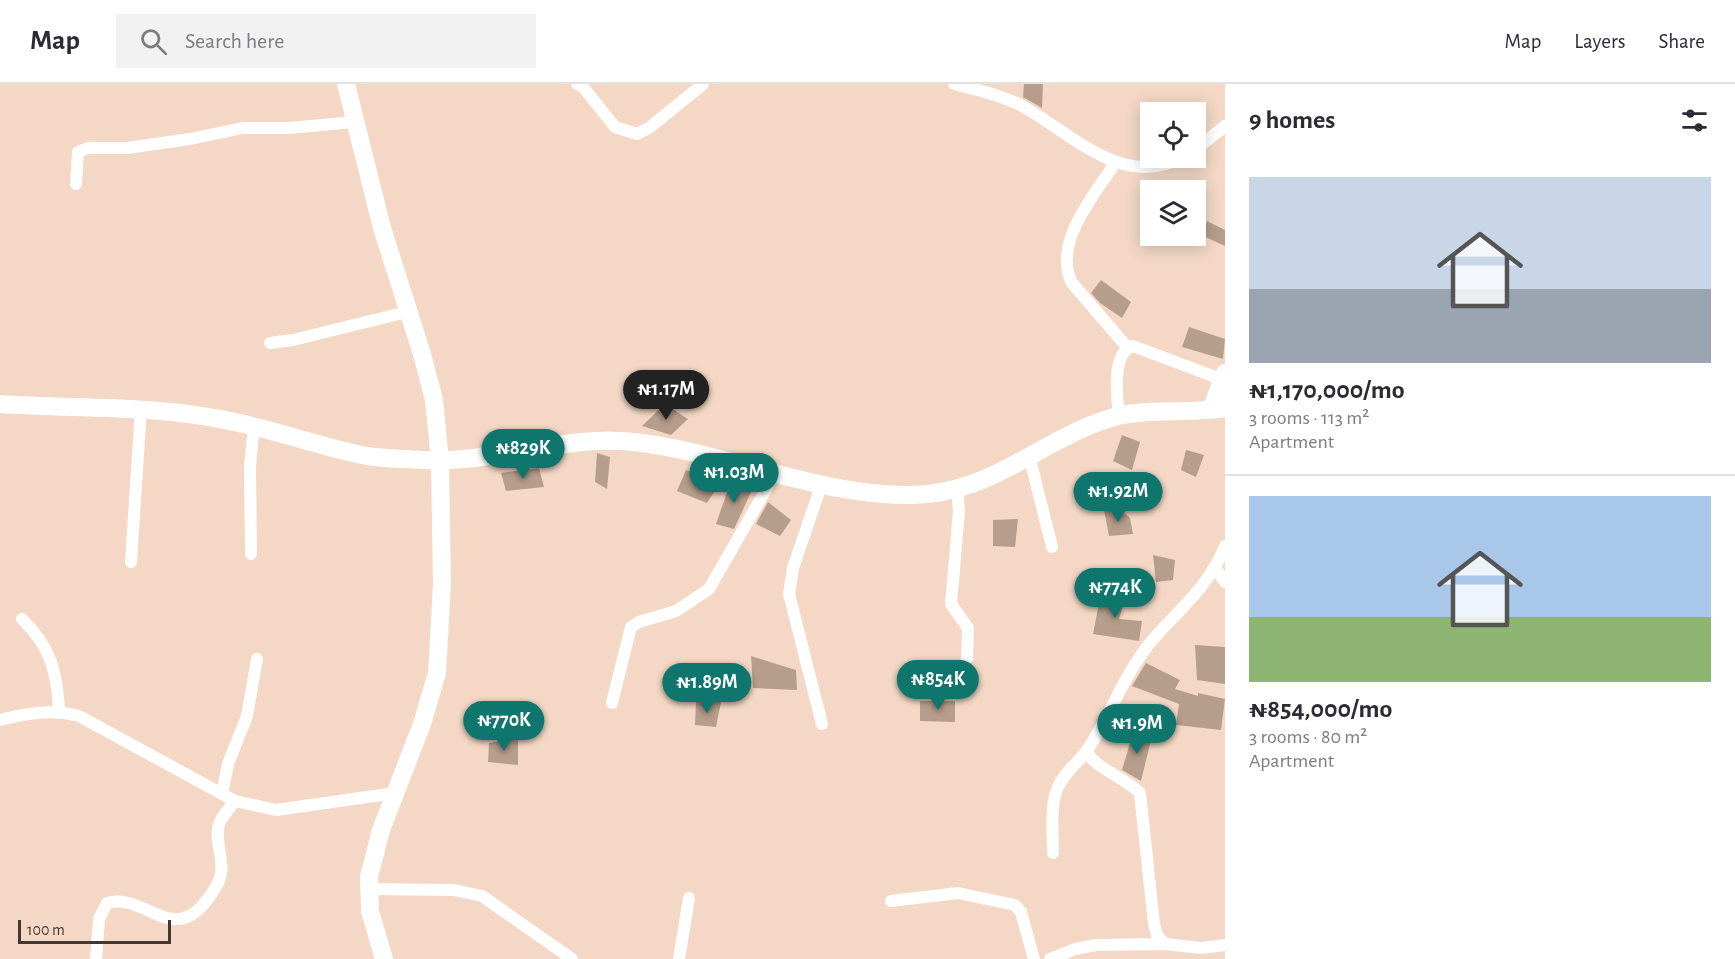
<!DOCTYPE html>
<html lang="en">
<head>
<meta charset="utf-8">
<style>
	body { margin:0; font-family:"Alegreya Sans",sans-serif; background:#f2f2f3; color:#2b2b33; height:100vh; display:flex; flex-direction:column; font-size:22px; white-space:nowrap }
	* { box-sizing:border-box; margin:0 }
	p { font-size:20px; color:#7c7c81 }
	.icon { flex:none; width:33px; height:33px; fill:none; stroke:currentColor; stroke-width:2; stroke-linecap:round; stroke-linejoin:round }
	.map { position:relative; flex:1; overflow:hidden }
	.drawer { display:flex; flex-direction:column; background:#fff; width:510px }
	.drawer>* { flex:none }
	.fabs { position:absolute; left:1140px; top:18px; display:grid; gap:12px }
	.fabs a { display:grid; place-items:center; width:66px; height:66px; border-radius:0px; background:#fff; box-shadow:0 3px 15px #0003; font-size:30px }
	.scale { position:absolute; left:18px; bottom:15px; width:153px; box-sizing:border-box; padding-left:6px; border:3px solid #443932; border-top:0; font-size:16px; line-height:21px; white-space:nowrap; color:#443932; -webkit-text-stroke:4px #f4d8c5; paint-order:stroke }
	.price { position:absolute; translate:-50% -51px; padding:0 14px; border-radius:21px; background:#0f766e; color:#fff; font-size:20px; line-height:39px; filter:drop-shadow(0 2px 3px #0008) }
	.price::after { content:''; position:absolute; left:50%; top:36px; width:18px; height:14px; margin-left:-9px; background:inherit; clip-path:polygon(0 0,100% 0,50% 100%) }
	.price.selected { background:#222; color:#fff }
	ul { padding:0; list-style:none }
	li { display:grid; align-content:center; gap:12px; height:318px; padding:0 24px }
	li+li { border-top:2px solid #e1e1e2 }
	li span { display:grid; place-items:center; height:186px; border-radius:0px; color:#555 }
	li>.icon { margin-inline-start:auto }
	span .icon { width:108px; height:108px; fill:#fffc; stroke-width:1 }
	li b { font-size:26px }
	h2 { display:flex; justify-content:space-between; align-items:center; height:72px; padding:0 24px; font-size:26px }
	header { display:flex; align-items:center; gap:36px; box-sizing:border-box; height:84px; padding:0 30px; background:#fff; border-bottom:2px solid #e1e1e2 }
	header strong { font-size:28px }
	nav { display:flex; gap:33px; margin-inline-start:auto; font-size:21px }
	.search { width:420px; height:54px; background:#f2f2f3; display:flex; align-items:center; gap:15px; box-sizing:border-box; padding:0 21px; border-radius:0px; color:#7c7c81; font-size:22px }
	main { display:flex; flex:1; min-height:0 }
	.map>svg:first-child { display:block }
	.building { fill:#b79d8b }
	.lines { fill:none; stroke-linecap:round; stroke-linejoin:round }
	.street { stroke:#fff; stroke-width:12 }
	.secondary { stroke:#fff; stroke-width:18 }
</style>
</head>
<body>
<header>
<strong>Map</strong>
<div class="search"><svg class="icon" aria-label="search" viewBox="0 0 24 24"><circle cx="10" cy="10" r="6"/><path d="M15 15l6 6"/></svg>Search here</div>
<nav><a>Map</a><a>Layers</a><a>Share</a></nav>
</header>
<main>
<div class="map">
<svg width="1225" height="875" viewBox="0 0 1225 875">
	<rect width="100%" height="100%" fill="#f4d8c5"/>
	<g class="building">
		<polygon points="1024,0 1043,0 1042,24 1023,13"/>
		<polygon points="1207,137 1225,146 1225,162 1201,151"/>
		<polygon points="1101,196 1131,218 1122,234 1100,219 1091,209"/>
		<polygon points="1189,243 1225,255 1223,275 1182,263"/>
		<polygon points="665,320 688,335 671,351 642,342"/>
		<polygon points="1122,351 1140,358 1132,386 1113,377"/>
		<polygon points="1186,366 1204,371 1196,393 1181,386"/>
		<polygon points="597,369 610,373 607,405 595,398"/>
		<polygon points="539,384 544,403 506,407 501,389"/>
		<polygon points="686,386 720,399 707,419 677,407"/>
		<polygon points="732,394 752,406 734,445 716,440"/>
		<polygon points="768,418 791,436 780,452 756,440"/>
		<polygon points="1118,424 1130,434 1133,450 1109,452 1104,426"/>
		<polygon points="1018,435 1015,463 993,462 993,436"/>
		<polygon points="1153,471 1175,476 1173,496 1156,498"/>
		<polygon points="1101,509 1126,512 1119,535 1142,537 1139,557 1093,550"/>
		<polygon points="1195,561 1225,563 1225,600 1197,596"/>
		<polygon points="751,572 796,586 797,606 753,604"/>
		<polygon points="1146,579 1180,596 1175,605 1198,612 1198,609 1225,615 1221,646 1176,641 1179,620 1132,602"/>
		<polygon points="920,617 955,617 955,638 920,637"/>
		<polygon points="696,618 721,618 716,643 695,641"/>
		<polygon points="1133,649 1152,652 1141,697 1122,686"/>
		<polygon points="518,655 518,681 488,678 489,659"/>
	</g>
	<g class="lines">
		<g class="street">
			<polyline points="577,0 583,3 615,43 637,50 649,44 703,0"/>
			<path d="M954 0C976 6 999 10 1020 21 1071 48 1120 105 1182 74"/>
			<polyline points="1196,65 1225,42"/>
			<path d="M1115 79C1094 112 1052 159 1072 199L1127 263"/>
			<polyline points="76,100 78,68 88,64 127,64 190,55 243,44 289,44 354,38"/>
			<polyline points="270,259 293,256 407,228"/>
			<path d="M1119 332C1117 314 1111 268 1133 262L1223 296"/>
			<polyline points="1030,375 1052,463"/>
			<polyline points="822,399 793,484 789,510 822,640"/>
			<polyline points="957,406 959,427 951,520 968,544 967,575"/>
			<polyline points="251,470 250,382 254,341"/>
			<polyline points="131,478 141,324"/>
			<polyline points="1216,485 1225,498"/>
			<path d="M22 535C51 563 57 588 59 627"/>
			<polyline points="612,619 631,543 639,538 676,527 709,505 776,388"/>
			<path d="M0 636C28 629 51 625 79 632L235 717 276 726 395 709"/>
			<path d="M1086 668C1100 687 1124 693 1140 709L1154 840 1157 851 1165 860"/>
			<polyline points="222,710 228,680 247,632 257,575"/>
			<path d="M1053 769C1053 749 1050 724 1057 705 1064 688 1078 679 1088 665 1110 631 1124 591 1150 559 1178 526 1209 503 1225 462"/>
			<polyline points="368,805 454,806 482,812 572,875"/>
			<polyline points="891,817 958,809 1015,821 1021,828 1034,875"/>
			<path d="M96 875 99 835 107 819C149 807 177 874 218 799 228 779 213 760 219 740 222 732 230 724 235 717"/>
			<polyline points="679,875 689,814"/>
			<polyline points="1050,875 1075,865 1096,861 1165,860 1201,864 1225,861"/>
		</g>
		<g class="secondary">
			<polyline points="346,0 382,144 422,270 434,316 440,377 442,500 437,589 422,640 381,746 369,793 370,827 384,875"/>
			<path d="M0 320C72 325 142 321 214 334 266 342 315 362 367 372 385 375 405 375 423 376 498 380 567 348 642 359 734 371 835 418 927 410 999 404 1051 349 1118 332 1152 324 1190 330 1225 324"/>
			<polyline points="1211,326 1225,289"/>
		</g>
	</g>
</svg>
<div class="fabs">
<a><svg class="icon" aria-label="locate" viewBox="0 0 24 24"><circle cx="12" cy="12" r="6"/><path d="M12 2v4M12 18v4M2 12h4M18 12h4"/></svg></a>
<a><svg class="icon" aria-label="layers" viewBox="0 0 24 24"><path d="M12 4l9 5-9 5-9-5zM3 14l9 5 9-5"/></svg></a>
</div>
<div class="scale">100 m</div>
<b class="price selected" style="left:666px;top:337px">₦1.17M</b>
<b class="price" style="left:523px;top:396px">₦829K</b>
<b class="price" style="left:734px;top:420px">₦1.03M</b>
<b class="price" style="left:1118px;top:439px">₦1.92M</b>
<b class="price" style="left:1115px;top:535px">₦774K</b>
<b class="price" style="left:938px;top:627px">₦854K</b>
<b class="price" style="left:707px;top:630px">₦1.89M</b>
<b class="price" style="left:504px;top:668px">₦770K</b>
<b class="price" style="left:1137px;top:671px">₦1.9M</b>
</div>
<section class="drawer">
<h2>9 homes<svg class="icon" aria-label="filters" viewBox="0 0 24 24"><path d="M4 7h16M4 17h16"/><circle cx="9" cy="7" r="2"/><circle cx="15" cy="17" r="2"/></svg></h2>
<ul>
<li><span style="background:linear-gradient(#c9d6e8 60%,#9aa5b1 0)"><svg class="icon" aria-label="home" viewBox="0 0 24 24"><path d="M3 11l9-7 9 7M6 9v11h12V9"/></svg></span><div><b>₦1,170,000/mo</b><p>3 rooms · 113 m²</p><p>Apartment</p></div></li>
<li><span style="background:linear-gradient(#a9c7e8 65%,#8fb573 0)"><svg class="icon" aria-label="home" viewBox="0 0 24 24"><path d="M3 11l9-7 9 7M6 9v11h12V9"/></svg></span><div><b>₦854,000/mo</b><p>3 rooms · 80 m²</p><p>Apartment</p></div></li>
</ul>
</section>
</main>
</body>
</html>
